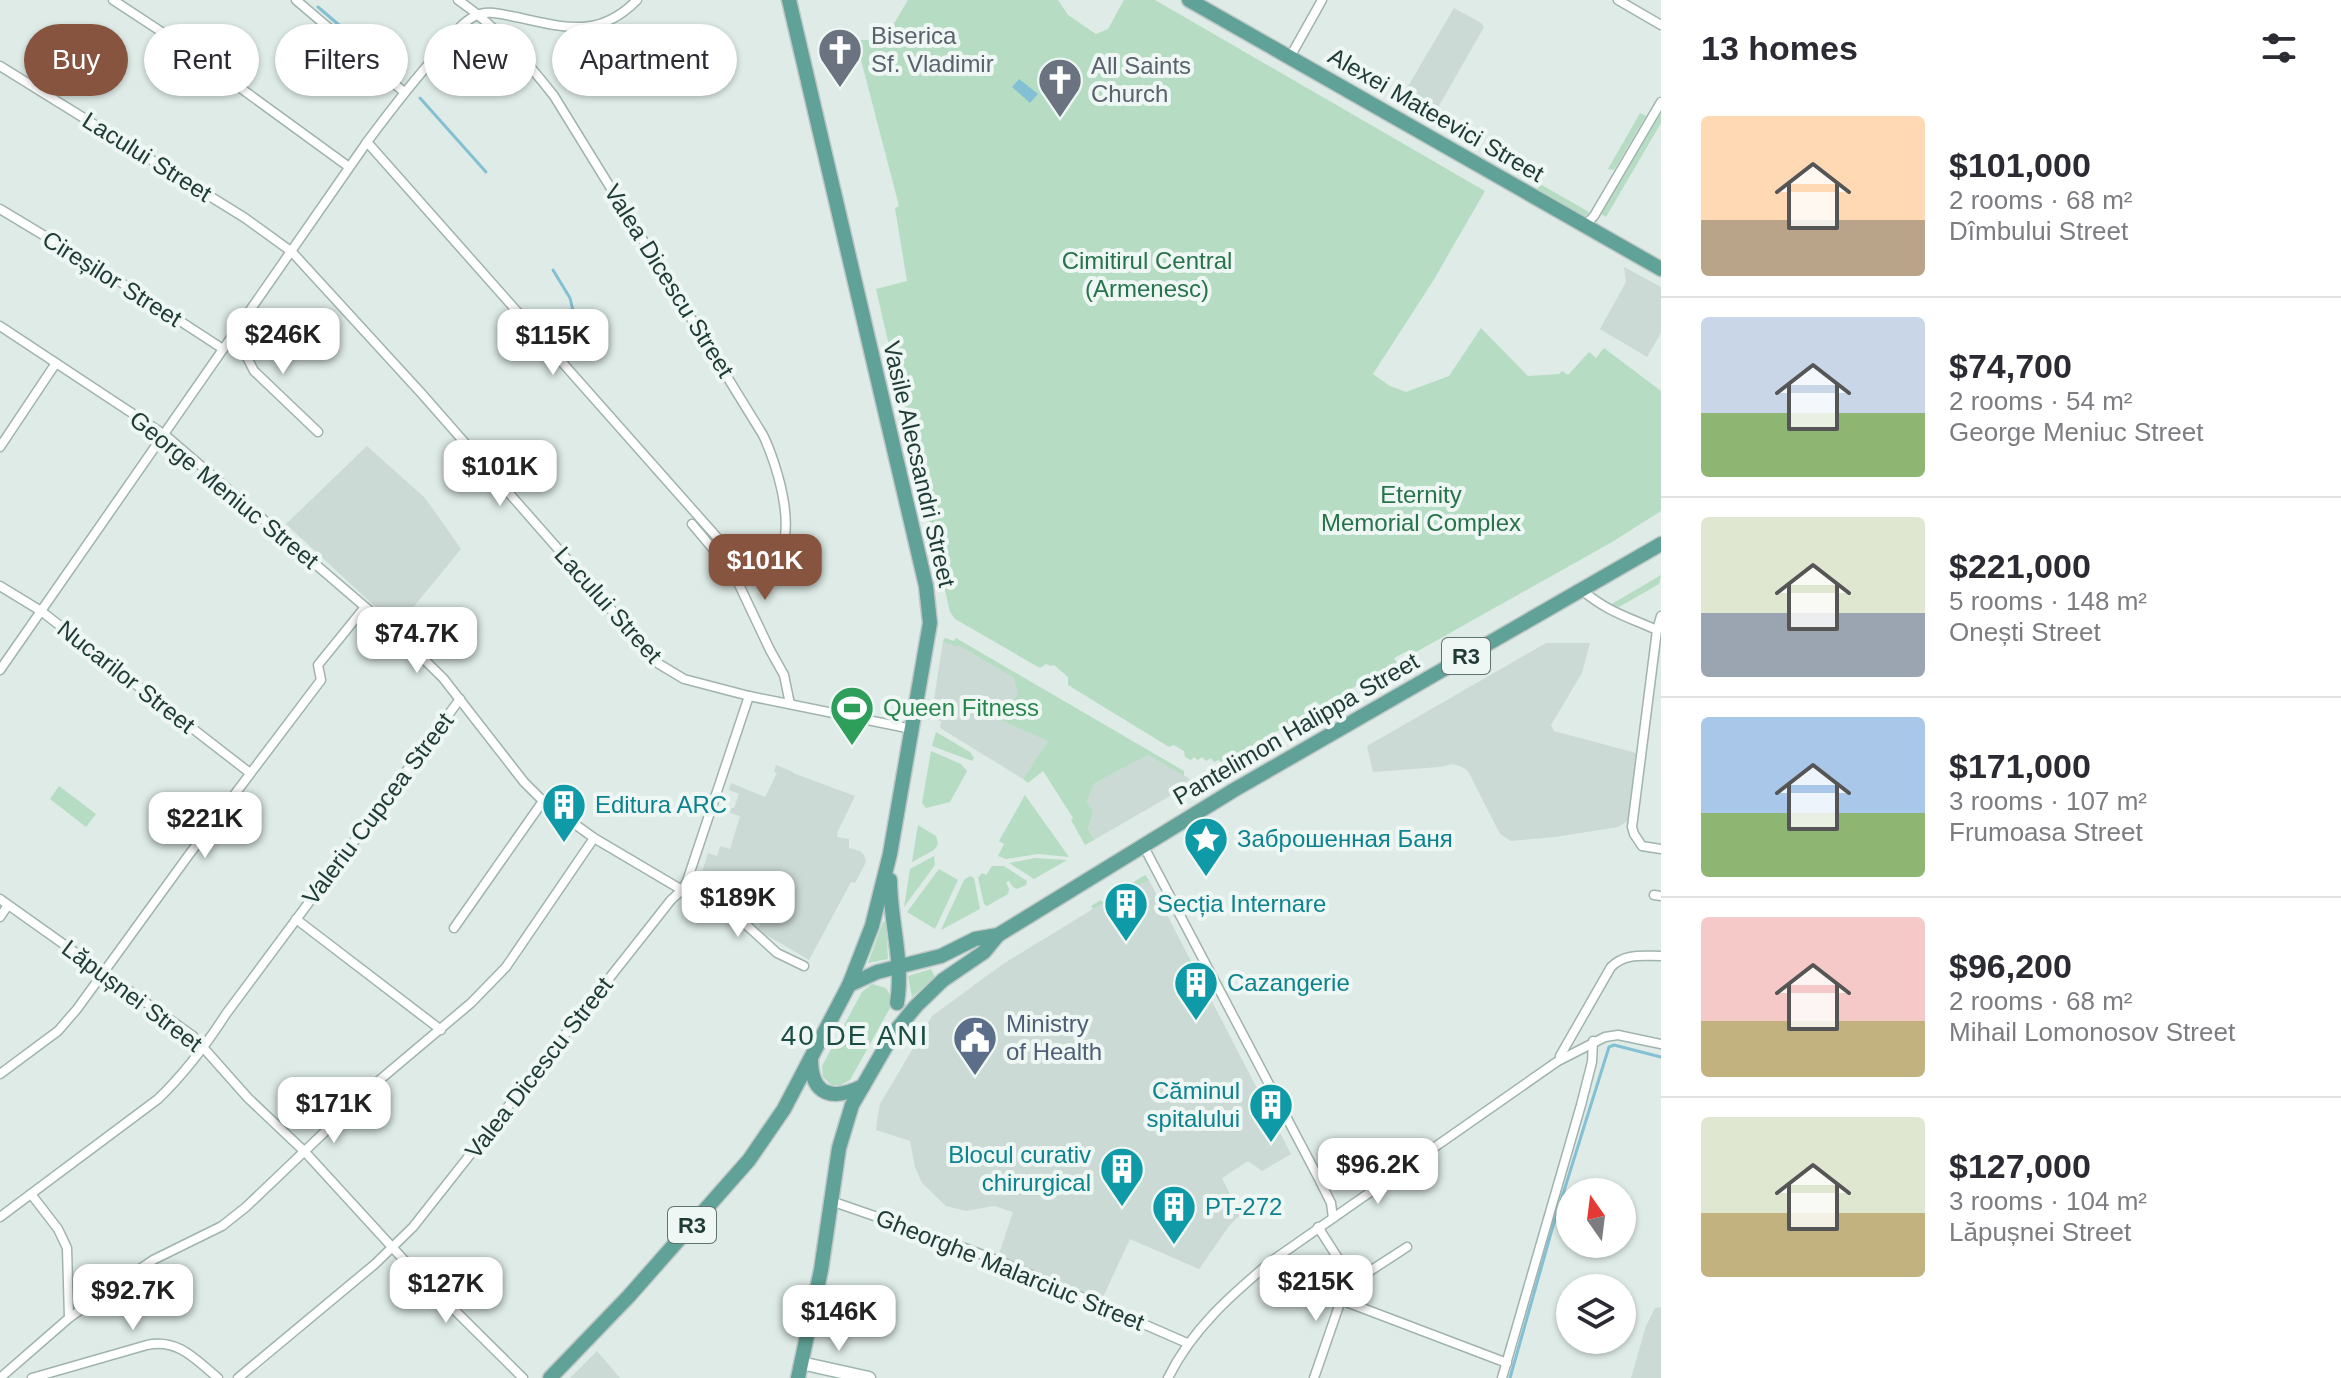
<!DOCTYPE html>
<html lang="en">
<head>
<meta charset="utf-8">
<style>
	body { margin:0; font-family:Arial,sans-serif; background:#f7f7f7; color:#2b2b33; height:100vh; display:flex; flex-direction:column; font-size:30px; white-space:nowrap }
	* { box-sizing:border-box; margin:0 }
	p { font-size:26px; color:#7c7c81 }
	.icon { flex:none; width:44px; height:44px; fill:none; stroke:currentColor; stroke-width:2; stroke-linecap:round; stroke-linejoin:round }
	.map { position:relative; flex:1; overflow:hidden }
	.panel { display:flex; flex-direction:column; background:#fff; width:680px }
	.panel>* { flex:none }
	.top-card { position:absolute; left:24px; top:24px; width:760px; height:72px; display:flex; gap:16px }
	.needle { width:52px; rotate:346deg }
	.buttons { position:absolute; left:1556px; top:1178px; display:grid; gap:16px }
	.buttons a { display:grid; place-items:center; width:80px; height:80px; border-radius:50%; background:#fff; box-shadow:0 2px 6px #0004; font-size:40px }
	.price { position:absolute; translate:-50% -68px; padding:0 18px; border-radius:16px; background:#fff; color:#222; font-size:26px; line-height:52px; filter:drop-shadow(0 2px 4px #0008) }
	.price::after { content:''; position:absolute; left:50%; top:48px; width:24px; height:18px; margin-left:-12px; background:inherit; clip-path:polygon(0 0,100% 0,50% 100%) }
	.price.selected { background:#875440; color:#fff }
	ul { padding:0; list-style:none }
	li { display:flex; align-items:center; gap:24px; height:200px; padding:0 40px }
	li+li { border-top:2px solid #e1e1e2 }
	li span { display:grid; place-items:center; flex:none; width:224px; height:160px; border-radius:8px; color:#555 }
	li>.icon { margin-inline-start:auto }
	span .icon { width:96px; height:96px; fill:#fffc; stroke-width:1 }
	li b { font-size:34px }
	h2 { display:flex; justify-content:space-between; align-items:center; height:96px; padding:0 40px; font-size:34px }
	.pill { padding:0 28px; border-radius:36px; background:#fff; box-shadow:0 2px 6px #0004; font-size:28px; line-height:72px }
	.pill.selected { background:#875440; color:#fff }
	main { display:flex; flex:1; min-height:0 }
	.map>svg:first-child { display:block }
	.built { fill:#ccdad5 }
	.green { fill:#b6ddc3 }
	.water { fill:#83c0d3 }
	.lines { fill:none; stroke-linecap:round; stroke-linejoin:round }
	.stream { stroke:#83c0d3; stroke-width:3 }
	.street-casing { stroke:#a1b3ae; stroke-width:11 }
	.secondary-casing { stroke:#9db7af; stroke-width:15 }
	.primary-casing { stroke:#c0c8c7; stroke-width:17 }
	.street { stroke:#fff; stroke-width:8 }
	.secondary { stroke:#fff; stroke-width:12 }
	.primary { stroke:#60a297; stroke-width:14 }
	.labels { text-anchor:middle; stroke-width:8; stroke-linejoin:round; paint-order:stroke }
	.shield { fill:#eff7f4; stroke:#5d736f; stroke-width:2 }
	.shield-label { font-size:22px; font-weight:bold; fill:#1f3b36 }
	.worship-label { font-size:24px; fill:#5b616d; stroke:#eff7f4; text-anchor:start }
	.street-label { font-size:24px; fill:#1f3b36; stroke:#eff7f4 }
	.park-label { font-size:24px; fill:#27734b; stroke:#eff7f4 }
	.leisure-label { font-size:24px; fill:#27864d; stroke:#eff7f4; text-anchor:start }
	.culture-label { font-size:24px; fill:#0d838f; stroke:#eff7f4; text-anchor:start }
	.service-label { font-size:24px; fill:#4e5e75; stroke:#eff7f4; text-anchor:start }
	.quarter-label { font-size:28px; letter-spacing:2px; fill:#1a4e45; stroke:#eff7f4 }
</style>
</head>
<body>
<main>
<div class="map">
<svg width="1661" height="1378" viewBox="0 0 1661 1378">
	<rect width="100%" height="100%" fill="#deebe6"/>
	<g class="built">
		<polygon points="1454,8 1481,23 1484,27 1432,118 1400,100"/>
		<polygon points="1624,267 1661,287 1661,333 1647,357 1600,329 1626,282"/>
		<polygon points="367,446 425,498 461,549 397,627 286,524"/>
		<polygon points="943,641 949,645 957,644 1014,678 1019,694 1049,741 1023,779 940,728 941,721 931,719"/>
		<polygon points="1546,643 1590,643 1582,673 1551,725 1554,731 1636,753 1630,817 1626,822 1618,827 1555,837 1511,841 1500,834 1468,771 1462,767 1452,764 1440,767 1373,772 1367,746"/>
		<polygon points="1148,755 1190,779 1189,785 1094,840 1088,829 1093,812 1087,801 1095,783"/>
		<polygon points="776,765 793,772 793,773 855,796 838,831 837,837 849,839 849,848 860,851 864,855 866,862 855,883 851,882 809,960 756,929 761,925 750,914 697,888 708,853 717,856 720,846 730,849 740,816 730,813 731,808 734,808 739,794 729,790 731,783 765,797 777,773 774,772"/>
		<polygon points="1149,880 1291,1154 1262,1171 1248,1161 1222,1178 1240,1215 1229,1226 1199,1269 1130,1239 1102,1299 998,1257 1013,1212 994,1206 966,1211 946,1206 922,1183 915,1167 910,1141 876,1130 877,1120 880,1104 932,1016 1003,964 1093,909"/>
		<polygon points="1661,1307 1661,1378 1631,1378 1646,1326 1655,1308"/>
		<polygon points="597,1351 620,1378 570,1378"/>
	</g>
	<g class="green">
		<polygon points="908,0 1058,0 1068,15 1096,34 1108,29 1124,0 1155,0 1485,191 1433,281 1373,374 1390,386 1406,392 1449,376 1481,328 1528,376 1559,374 1562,371 1568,375 1589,352 1596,358 1604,348 1661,391 1661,511 1612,542 1409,656 1405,652 1394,658 1397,663 1320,706 1316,701 1305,707 1308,713 1222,764 1219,760 1214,762 1211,758 1206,761 1202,757 1198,760 1194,757 1191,760 1185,757 1184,751 1174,745 1169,747 1068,685 1068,677 1054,665 1051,666 1046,664 1040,668 955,619 950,612 876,289 907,281 895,208 899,206 860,56 859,40 884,40"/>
		<polygon points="1661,112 1661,123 1606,217 1601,214"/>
		<polygon points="1640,113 1646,116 1614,170 1608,169"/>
		<polygon points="1540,184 1589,212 1585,216 1579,215 1536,191"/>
		<polygon points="1661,575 1659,584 1619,607 1610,605"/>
		<polygon points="945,638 954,641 956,638 1184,771 1184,776 1148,755 1095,783 1087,801 1093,812 1088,829 1094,840 1085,845 1071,820 1073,818 1043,771 1028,783 1023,779 1048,741 1001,720 1018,694 1014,678 958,645 956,647 950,644 949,645 943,641"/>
		<polygon points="936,732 970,752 974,758 972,761 932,746"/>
		<polygon points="931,751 961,764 967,771 950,802 926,808 922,803"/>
		<polygon points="59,786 96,814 86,827 50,799"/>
		<polygon points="1025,795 1069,857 1038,854 1006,859 998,856 1004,844 999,841"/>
		<polygon points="918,825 936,836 938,844 934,850 912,862"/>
		<polygon points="934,856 935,865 904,907 910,869"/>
		<polygon points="1035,858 1067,860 1034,879 1009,863"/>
		<polygon points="992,866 1004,866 1027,881 1026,885 1017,889 1013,887 1009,881 1006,882 1009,889 1008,894 987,906 984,904 978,878 982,873 986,875"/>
		<polygon points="939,869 958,880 935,929 907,912"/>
		<polygon points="1145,875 1149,880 1093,909 1091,906 1101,900 1102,902"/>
		<polygon points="970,876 974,878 980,909 941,930 964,880"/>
		<polygon points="883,922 886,922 888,959 868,963"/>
		<polygon points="931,969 935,977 912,997 908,976"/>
		<polygon points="872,984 886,988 891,997 890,1008 850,1080 841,1085 831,1085 823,1077 822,1066 862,992"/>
	</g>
	<polygon class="water" points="1019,79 1038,94 1030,103 1012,87"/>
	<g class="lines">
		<g class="stream">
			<polyline points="318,7 366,48 381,65 398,78"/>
			<polyline points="420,98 486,172"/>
			<polyline points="553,270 570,298 575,319"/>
			<polyline points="1510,1378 1553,1226 1609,1047 1614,1045 1661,1057"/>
		</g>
		<g class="street-casing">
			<g id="street">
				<polyline points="113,0 180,44 349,167"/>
				<polyline points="296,0 404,92"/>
				<polyline points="1618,0 1661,25"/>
				<polyline points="1290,57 1322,0"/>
				<polyline points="0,66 245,218 292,252 422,394 659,664 684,679 749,696 912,729"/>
				<path d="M367 142 738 561C747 569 756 572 767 566 804 546 777 464 763 435L554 96C526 60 495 25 458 0"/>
				<polyline points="0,209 108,274 223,349"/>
				<polyline points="1585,225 1594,216 1661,102"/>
				<polyline points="0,326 165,435 406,642 443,678 524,782 543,801 594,838 682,890 742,921 777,953 804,966"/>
				<polyline points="234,332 254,371 318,432"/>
				<polyline points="0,447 56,363"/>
				<polyline points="692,524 734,574 770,650 784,675 790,704"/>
				<polyline points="0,586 41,611 250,773"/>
				<path d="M1583 591C1608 612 1628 617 1657 630"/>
				<polyline points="1661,616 1657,630 1632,827 1634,834 1642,846 1661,849"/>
				<path d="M0 670 367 142C390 111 414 80 440 51 451 39 460 23 475 16 486 10 500 14 511 16 561 26 597 41 637 0"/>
				<polyline points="1143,845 1319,1179 1331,1203 1333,1218"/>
				<polyline points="1654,895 1661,896"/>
				<polyline points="0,899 193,1036 248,1098 305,1152 403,1259 523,1378"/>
				<polyline points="0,917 8,905"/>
				<polyline points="296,919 441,1030"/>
				<polyline points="454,928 543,801"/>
				<path d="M1560 1056 1611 967C1625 953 1642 956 1661 956"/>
				<polyline points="0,1074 58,1031 77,1009 188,856 321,680 318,665 365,607"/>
				<polyline points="31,1194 58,1229 67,1248 69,1318"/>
				<polyline points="831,1201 935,1237 999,1261 1187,1343"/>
				<path d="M0 1217 158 1099C185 1073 206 1045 226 1014L460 699"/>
				<polyline points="1318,1227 1350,1277 1350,1284"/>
				<polyline points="1341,1300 1507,1363"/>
				<polyline points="0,1378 69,1318 116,1285 153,1260 222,1226 246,1207 376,1083 471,1003 506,967 594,838"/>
				<path d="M32 1378 147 1345C178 1338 196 1360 218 1378"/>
				<polyline points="238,1378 375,1264 413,1227 671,900 682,890 687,881 749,696"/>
				<path d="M1168 1378C1192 1329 1232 1294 1273 1260L1558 1061 1605 1037 1618 1035 1661 1044"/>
				<polyline points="1314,1378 1341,1300 1350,1284 1407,1247"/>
				<polyline points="1502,1378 1581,1105 1592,1062 1593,1041"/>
			</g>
		</g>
		<g class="secondary-casing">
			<polyline id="secondary" points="801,1363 869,1378"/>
		</g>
		<g class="primary-casing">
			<g id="primary">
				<polyline points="1189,0 1661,269"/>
				<path d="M890 880C890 921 904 962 897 1003"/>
				<polyline points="849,985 877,972 941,956 975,939 998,935"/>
				<path d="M811 1059C811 1096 833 1101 863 1086"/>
				<polyline points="550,1378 629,1296 749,1160 784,1109 849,985 872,926 890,854 930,623 926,586 789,0"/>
				<polyline points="798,1378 821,1270 839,1148 852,1105 893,1034 916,1006 943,980 984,952 998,935 1234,790 1661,544"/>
			</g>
		</g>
		<use href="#street" class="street"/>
		<use href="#secondary" class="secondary"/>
		<use href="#primary" class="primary"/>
	</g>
	<defs>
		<g id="church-pin" transform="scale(2.3)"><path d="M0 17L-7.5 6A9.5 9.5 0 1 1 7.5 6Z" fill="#6b7280" stroke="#eff7f4"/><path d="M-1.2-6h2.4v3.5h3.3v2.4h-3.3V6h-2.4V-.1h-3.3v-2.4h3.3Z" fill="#fff"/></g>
		<g id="stadium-pin" transform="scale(2.3)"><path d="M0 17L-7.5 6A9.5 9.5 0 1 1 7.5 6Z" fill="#2e9e5b" stroke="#eff7f4"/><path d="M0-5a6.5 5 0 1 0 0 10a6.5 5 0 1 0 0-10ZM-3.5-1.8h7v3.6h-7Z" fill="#fff"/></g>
		<g id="building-pin" transform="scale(2.3)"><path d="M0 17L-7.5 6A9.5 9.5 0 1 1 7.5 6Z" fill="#0f9aa8" stroke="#eff7f4"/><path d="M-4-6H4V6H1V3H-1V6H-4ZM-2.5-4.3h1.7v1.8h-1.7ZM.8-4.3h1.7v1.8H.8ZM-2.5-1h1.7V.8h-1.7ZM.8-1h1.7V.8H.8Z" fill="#fff"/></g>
		<g id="sight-pin" transform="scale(2.3)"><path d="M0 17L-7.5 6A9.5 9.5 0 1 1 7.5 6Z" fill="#0f9aa8" stroke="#eff7f4"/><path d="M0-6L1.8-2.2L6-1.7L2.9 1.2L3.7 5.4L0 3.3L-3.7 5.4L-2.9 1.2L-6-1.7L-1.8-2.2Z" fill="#fff"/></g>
		<g id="civic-pin" transform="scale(2.3)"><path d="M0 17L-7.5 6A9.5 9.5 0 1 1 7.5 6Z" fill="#5c6f8a" stroke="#eff7f4"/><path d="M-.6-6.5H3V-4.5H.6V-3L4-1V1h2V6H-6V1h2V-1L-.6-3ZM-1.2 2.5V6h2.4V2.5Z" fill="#fff"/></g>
	</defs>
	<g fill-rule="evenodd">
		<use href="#church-pin" x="840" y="50"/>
		<use href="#church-pin" x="1060" y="80"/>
		<use href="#stadium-pin" x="852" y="708"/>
		<use href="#building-pin" x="564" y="805"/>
		<use href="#sight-pin" x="1206" y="839"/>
		<use href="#building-pin" x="1126" y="904"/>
		<use href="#building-pin" x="1196" y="983"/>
		<use href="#civic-pin" x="975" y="1038"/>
		<use href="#building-pin" x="1271" y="1105"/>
		<use href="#building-pin" x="1122" y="1169"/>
		<use href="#building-pin" x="1174" y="1207"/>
	</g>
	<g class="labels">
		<g class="shield">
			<rect x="1442" y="638" width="48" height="36" rx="6"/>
			<rect x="668" y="1207" width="48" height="36" rx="6"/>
		</g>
		<g class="shield-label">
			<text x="1466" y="664">R3</text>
			<text x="692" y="1233">R3</text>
		</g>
		<g class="worship-label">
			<text x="871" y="44">Biserica<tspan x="871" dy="28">Sf. Vladimir</tspan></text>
			<text x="1091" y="74">All Saints<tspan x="1091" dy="28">Church</tspan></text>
		</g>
		<g class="street-label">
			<text transform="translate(1436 115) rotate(30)" y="8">Alexei Mateevici Street</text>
			<text transform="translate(147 157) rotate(32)" y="8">Lacului Street</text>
			<text transform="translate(112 279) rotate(32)" y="8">Cireșilor Street</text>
			<text transform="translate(669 281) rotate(58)" y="8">Valea Dicescu Street</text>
			<text transform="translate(919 464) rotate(77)" y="8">Vasile Alecsandri Street</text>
			<text transform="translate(224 490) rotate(39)" y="8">George Meniuc Street</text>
			<text transform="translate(608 605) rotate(48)" y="8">Lacului Street</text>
			<text transform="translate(126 677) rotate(38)" y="8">Nucarilor Street</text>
			<text transform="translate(1296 729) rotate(-30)" y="8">Pantelimon Halippa Street</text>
			<text transform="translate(378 809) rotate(-53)" y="8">Valeriu Cupcea Street</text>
			<text transform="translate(132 996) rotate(37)" y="8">Lăpușnei Street</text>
			<text transform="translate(539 1068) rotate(-52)" y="8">Valea Dicescu Street</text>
			<text transform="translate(1010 1270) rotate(22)" y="8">Gheorghe Malarciuc Street</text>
		</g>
		<g class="park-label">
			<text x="1147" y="269">Cimitirul Central<tspan x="1147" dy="28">(Armenesc)</tspan></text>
			<text x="1421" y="503">Eternity<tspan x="1421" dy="28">Memorial Complex</tspan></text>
		</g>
		<g class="leisure-label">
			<text x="883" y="716">Queen Fitness</text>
		</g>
		<g class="culture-label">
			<text x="595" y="813">Editura ARC</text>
			<text x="1237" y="847">Заброшенная Баня</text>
			<text x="1157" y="912">Secția Internare</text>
			<text x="1227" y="991">Cazangerie</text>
			<text x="1240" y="1099" text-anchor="end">Căminul<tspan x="1240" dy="28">spitalului</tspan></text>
			<text x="1091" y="1163" text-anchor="end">Blocul curativ<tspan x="1091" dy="28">chirurgical</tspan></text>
			<text x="1205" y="1215">PT-272</text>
		</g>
		<g class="service-label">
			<text x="1006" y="1032">Ministry<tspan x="1006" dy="28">of Health</tspan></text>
		</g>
		<g class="quarter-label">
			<text x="855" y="1045">40 DE ANI</text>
		</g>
	</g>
</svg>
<div class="buttons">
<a><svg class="needle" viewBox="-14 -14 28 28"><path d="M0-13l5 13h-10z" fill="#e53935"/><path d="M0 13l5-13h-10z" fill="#7c7c81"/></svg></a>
<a><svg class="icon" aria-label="layers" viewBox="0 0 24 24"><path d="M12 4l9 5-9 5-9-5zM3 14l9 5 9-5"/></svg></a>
</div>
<b class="price" style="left:283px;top:376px">$246K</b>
<b class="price" style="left:553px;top:377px">$115K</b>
<b class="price" style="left:500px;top:508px">$101K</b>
<b class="price selected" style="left:765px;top:602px">$101K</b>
<b class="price" style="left:417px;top:675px">$74.7K</b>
<b class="price" style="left:205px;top:860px">$221K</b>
<b class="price" style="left:738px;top:939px">$189K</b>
<b class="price" style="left:334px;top:1145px">$171K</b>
<b class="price" style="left:1378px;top:1206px">$96.2K</b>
<b class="price" style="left:1316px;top:1323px">$215K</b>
<b class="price" style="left:446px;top:1325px">$127K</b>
<b class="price" style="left:133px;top:1332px">$92.7K</b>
<b class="price" style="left:839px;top:1353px">$146K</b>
<div class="top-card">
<a class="pill selected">Buy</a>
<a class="pill">Rent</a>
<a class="pill">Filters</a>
<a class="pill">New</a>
<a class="pill">Apartment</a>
</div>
</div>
<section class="panel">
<h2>13 homes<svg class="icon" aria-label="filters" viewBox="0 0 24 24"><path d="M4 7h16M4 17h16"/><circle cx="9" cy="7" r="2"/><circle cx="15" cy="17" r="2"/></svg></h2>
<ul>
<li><span style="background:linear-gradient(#ffd9b3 65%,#b9a48a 0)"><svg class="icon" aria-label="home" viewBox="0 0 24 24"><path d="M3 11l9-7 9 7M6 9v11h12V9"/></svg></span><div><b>$101,000</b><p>2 rooms · 68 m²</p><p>Dîmbului Street</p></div></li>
<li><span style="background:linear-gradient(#c9d6e8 60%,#8fb573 0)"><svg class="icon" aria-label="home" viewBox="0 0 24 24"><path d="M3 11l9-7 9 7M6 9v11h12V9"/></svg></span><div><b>$74,700</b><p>2 rooms · 54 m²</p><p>George Meniuc Street</p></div></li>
<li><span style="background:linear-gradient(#dfe7d0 60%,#9aa5b1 0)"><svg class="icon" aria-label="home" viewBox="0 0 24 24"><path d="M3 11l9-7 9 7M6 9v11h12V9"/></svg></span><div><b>$221,000</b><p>5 rooms · 148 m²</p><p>Onești Street</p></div></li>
<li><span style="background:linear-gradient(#a9c7e8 60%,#8fb573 0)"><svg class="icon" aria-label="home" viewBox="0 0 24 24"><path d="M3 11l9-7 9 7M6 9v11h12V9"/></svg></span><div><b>$171,000</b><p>3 rooms · 107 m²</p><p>Frumoasa Street</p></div></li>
<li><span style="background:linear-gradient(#f6c9c9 65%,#c2b280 0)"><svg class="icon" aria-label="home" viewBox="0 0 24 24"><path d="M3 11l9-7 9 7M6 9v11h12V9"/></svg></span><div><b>$96,200</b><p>2 rooms · 68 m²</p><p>Mihail Lomonosov Street</p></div></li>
<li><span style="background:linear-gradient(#dfe7d0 60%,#c2b280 0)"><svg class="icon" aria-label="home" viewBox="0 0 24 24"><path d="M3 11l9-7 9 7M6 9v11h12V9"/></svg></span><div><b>$127,000</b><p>3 rooms · 104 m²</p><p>Lăpușnei Street</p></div></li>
</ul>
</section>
</main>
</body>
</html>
